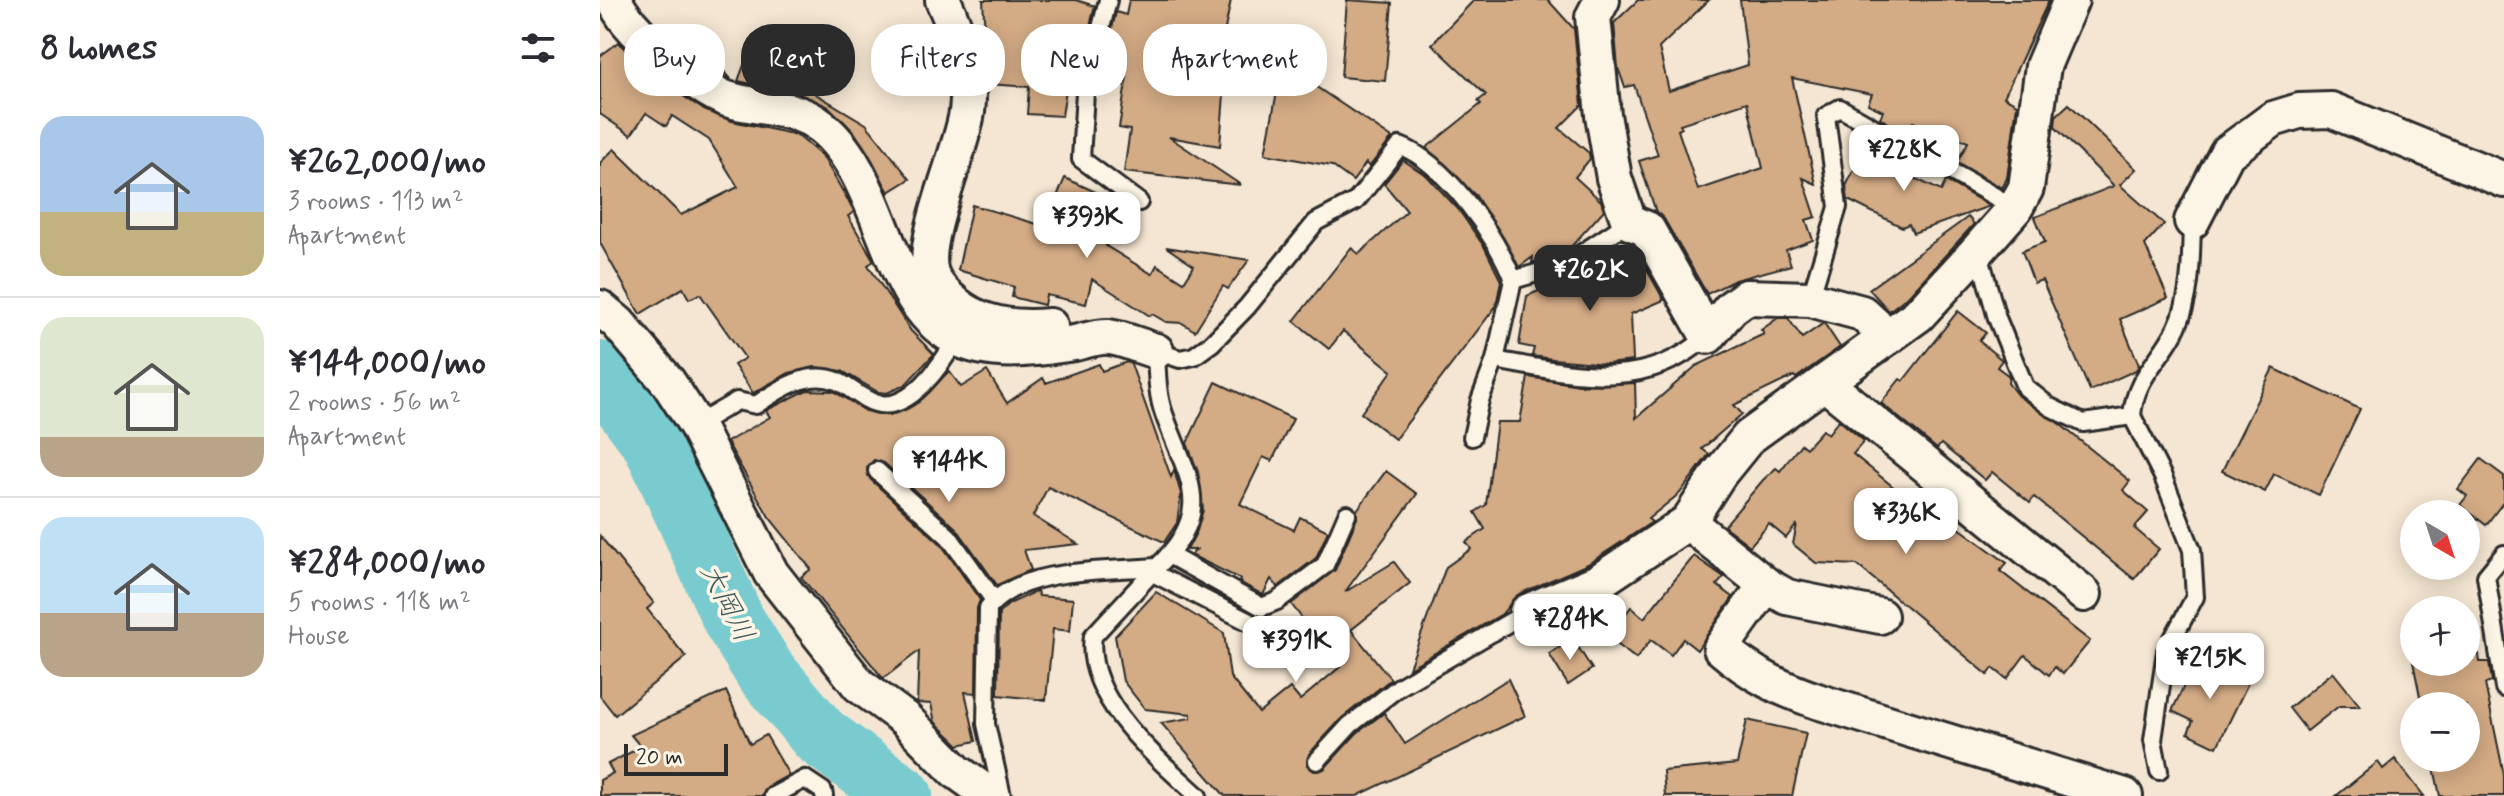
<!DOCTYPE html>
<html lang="en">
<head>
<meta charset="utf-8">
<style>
	body { margin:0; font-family:Mynerve,"Klee One",sans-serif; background:#f2f2f3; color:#2b2b33; height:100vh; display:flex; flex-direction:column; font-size:30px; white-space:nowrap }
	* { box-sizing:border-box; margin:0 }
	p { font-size:26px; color:#7c7c81 }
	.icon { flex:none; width:44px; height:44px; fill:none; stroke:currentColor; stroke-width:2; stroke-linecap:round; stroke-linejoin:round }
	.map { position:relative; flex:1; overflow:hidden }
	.panel { display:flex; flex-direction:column; background:#fff; width:600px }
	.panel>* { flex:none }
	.hud { position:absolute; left:24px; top:24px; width:760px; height:72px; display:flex; gap:16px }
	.needle { width:52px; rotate:141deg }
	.buttons { position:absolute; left:1800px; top:500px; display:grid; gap:16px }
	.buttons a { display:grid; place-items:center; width:80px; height:80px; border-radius:50%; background:#fff; box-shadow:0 4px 20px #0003; font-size:40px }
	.scale { position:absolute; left:24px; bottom:20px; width:104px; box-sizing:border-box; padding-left:8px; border:4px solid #2b2b2b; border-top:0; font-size:22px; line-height:28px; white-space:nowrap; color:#2b2b2b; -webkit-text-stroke:6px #fcf5e5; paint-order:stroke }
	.price { position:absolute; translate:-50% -68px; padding:0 18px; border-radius:16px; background:#fff; color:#222; font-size:26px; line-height:52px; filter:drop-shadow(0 2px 4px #0008) }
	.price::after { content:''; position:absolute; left:50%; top:48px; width:24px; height:18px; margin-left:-12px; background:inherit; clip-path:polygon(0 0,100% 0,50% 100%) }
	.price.on { background:#2b2b2b; color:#fff }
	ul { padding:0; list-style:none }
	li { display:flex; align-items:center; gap:24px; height:200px; padding:0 40px }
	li+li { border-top:2px solid #e1e1e2 }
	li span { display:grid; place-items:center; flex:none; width:224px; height:160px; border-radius:24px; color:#555 }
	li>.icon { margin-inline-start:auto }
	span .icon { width:96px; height:96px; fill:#fffc; stroke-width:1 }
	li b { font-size:34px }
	h2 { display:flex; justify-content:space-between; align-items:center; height:96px; padding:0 40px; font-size:34px }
	.tag { padding:0 28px; border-radius:32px; background:#fff; box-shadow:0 4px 20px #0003; font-size:28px; line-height:72px }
	.tag.on { background:#2b2b2b; color:#fff }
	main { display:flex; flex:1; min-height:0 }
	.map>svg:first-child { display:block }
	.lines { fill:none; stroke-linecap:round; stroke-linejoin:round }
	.river { stroke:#7acbd0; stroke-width:62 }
	.building { fill:#d3ab85; stroke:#2b2b2b; stroke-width:2; fill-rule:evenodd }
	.lane-casing { stroke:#2b2b2b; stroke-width:22 }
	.street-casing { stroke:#2b2b2b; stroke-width:40 }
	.lane { stroke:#fcf5e5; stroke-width:16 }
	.street { stroke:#fcf5e5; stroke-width:34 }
	.labels { text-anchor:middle; stroke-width:7; stroke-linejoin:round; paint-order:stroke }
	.water-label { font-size:28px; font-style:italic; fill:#435b5d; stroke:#fcf5e5 }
</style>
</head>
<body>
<main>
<section class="panel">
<h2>8 homes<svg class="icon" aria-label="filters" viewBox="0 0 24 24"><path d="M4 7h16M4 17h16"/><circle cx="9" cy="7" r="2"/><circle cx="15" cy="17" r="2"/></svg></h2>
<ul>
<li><span style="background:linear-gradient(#a9c7e8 60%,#c2b280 0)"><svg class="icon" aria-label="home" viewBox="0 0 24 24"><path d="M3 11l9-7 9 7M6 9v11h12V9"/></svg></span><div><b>¥262,000/mo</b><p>3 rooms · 113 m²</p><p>Apartment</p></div></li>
<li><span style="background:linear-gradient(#dfe7d0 75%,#b9a48a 0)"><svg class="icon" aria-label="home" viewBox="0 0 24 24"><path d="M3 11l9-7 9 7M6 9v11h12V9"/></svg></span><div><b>¥144,000/mo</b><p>2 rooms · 56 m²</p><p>Apartment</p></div></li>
<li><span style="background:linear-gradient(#bfe0f5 60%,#b9a48a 0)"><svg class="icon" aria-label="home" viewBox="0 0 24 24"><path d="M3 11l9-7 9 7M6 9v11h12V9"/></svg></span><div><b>¥284,000/mo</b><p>5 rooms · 118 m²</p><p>House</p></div></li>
</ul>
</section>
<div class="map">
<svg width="1904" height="796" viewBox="0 0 1904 796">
	<rect width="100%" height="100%" fill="#f4e6d2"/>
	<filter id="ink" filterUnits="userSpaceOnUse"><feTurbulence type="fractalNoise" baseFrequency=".0125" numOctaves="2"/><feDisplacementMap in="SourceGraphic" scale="16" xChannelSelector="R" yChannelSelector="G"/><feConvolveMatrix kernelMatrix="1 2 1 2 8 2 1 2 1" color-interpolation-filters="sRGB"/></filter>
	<g filter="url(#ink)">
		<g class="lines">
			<polyline class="river" points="0,372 54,444 134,621 165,671 220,736 302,796"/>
		</g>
		<g class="building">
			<polygon points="383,0 476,0 495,6 480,66 470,63 462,116 427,114 429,87 388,84"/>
			<polygon points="529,0 631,0 625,29 629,30 620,146 569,137 641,185 524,172 530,130 519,128 527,76 502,70 516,12 526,15"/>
			<polygon points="747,0 792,3 785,81 741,77"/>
			<polygon points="874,0 948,0 974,29 982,105 959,128 989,153 990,159 975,177 1001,201 1004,210 969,249 932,263 933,257 919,267 876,196 826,148 881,104 878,101 886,95 832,44"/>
			<path d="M1038 0H1109L1059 48 1069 91 1148 65 1140 0H1449L1404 97 1417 104 1407 178 1402 188 1357 162 1368 142 1313 122 1307 134 1280 118 1283 111 1268 104 1272 94 1192 78 1216 184 1203 178 1216 217 1206 220 1213 240 1186 250 1191 265 1135 280 1107 294 1064 219 1056 212 1039 161 1058 155 1034 85 1025 87 1018 68 1014 23ZM1147 102 1163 168 1098 190 1078 130 1082 128 1080 124Z"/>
			<polygon points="89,32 131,79 78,42"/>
			<polygon points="19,42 44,72 47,69 104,110 132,121 197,135 223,157 253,209 254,212 248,216 274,261 268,265 311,331 334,354 305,385 287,393 278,392 242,371 215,367 189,373 153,393 134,365 145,358 100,294 89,299 83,288 40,314 0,243 0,163 14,149 81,215 138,187 109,140 72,116 66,126 46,113 31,135 0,114 0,56"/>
			<polygon points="144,65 209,90 266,124 310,179 289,192 255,133 229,107 200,94 138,81"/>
			<polygon points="680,76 706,80 792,138 769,167 766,163 753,181 732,166 665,154"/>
			<polygon points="1469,104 1536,169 1520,185 1564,224 1545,245 1568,298 1520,319 1539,365 1536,370 1490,391 1442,280 1434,283 1422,251 1445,242 1435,217 1514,186 1455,127 1456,116"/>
			<polygon points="1270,138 1297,153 1291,167 1341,191 1346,181 1390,206 1313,233 1309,224 1302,227 1248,200 1246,186"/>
			<polygon points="803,160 827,176 858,209 885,248 901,281 896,306 795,439 761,413 792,371 743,331 729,349 694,321 751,248 759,254 807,211 784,184"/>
			<polygon points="465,178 524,205 506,246 552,274 557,265 584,282 594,266 566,247 649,260 628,289 623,286 595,331 582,323 566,322 552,314 550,316 492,279 486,304 446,295 444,305 412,297 414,287 358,270 372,205 444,226"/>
			<polygon points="1368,217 1374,224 1308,296 1289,311 1269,289"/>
			<polygon points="1035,249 1064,300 1031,314 1033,361 1006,364 953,359 932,356 934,348 919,345 927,296"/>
			<polygon points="1358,311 1386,333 1379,341 1402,360 1397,367 1409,376 1408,383 1418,396 1461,425 1530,481 1523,490 1548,512 1534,528 1559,549 1534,579 1434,497 1430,503 1392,472 1385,480 1341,444 1337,449 1281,403 1300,379 1303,381"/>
			<polygon points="1178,318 1188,318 1202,338 1224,323 1240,347 1196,378 1194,376 1134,405 1142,414 1102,449 1109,454 1080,493 1048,519 1052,522 988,564 919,594 902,614 809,668 846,567 871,549 866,542 885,529 875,512 886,505 897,422 920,422 928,377 979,385 1035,383 1036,418 1096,366 1164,334 1161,330"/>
			<polygon points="527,362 531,364 571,477 574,470 581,494 577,523 564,542 448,487 433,516 478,544 424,550 431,570 397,585 357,529 284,463 274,460 267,468 270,479 341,544 380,600 377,608 376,693 365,692 376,741 359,745 335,722 331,704 317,703 319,651 284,678 281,676 201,577 211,569 169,517 127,442 170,417 166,411 171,408 207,390 233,391 266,411 290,415 319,402 349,371 361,387 387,371 407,403 443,378 446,383 499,364 502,371"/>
			<polygon points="1673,368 1760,409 1719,495 1674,474 1665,492 1622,471"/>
			<polygon points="616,382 693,419 672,461 663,457 640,504 694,530 700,517 728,531 716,558 678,587 671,579 663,595 639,582 640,579 591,555 596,550 587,550 597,531 603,510 598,472 587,443"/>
			<polygon points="1239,420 1264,441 1253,454 1345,529 1351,522 1407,563 1400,571 1490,641 1463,674 1455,667 1449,675 1425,655 1407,679 1393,668 1388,675 1257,565 1216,563 1193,544 1197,524 1186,538 1169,524 1150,546 1124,526 1163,480 1176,468 1180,471 1201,444 1206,448 1222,430 1228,434"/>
			<polygon points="1881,459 1904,476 1904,501 1886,525 1860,505 1867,496 1858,489"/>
			<polygon points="786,471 817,494 745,592 794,562 810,583 751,630 791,679 742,718 709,754 707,765 714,771 724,769 757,733 784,713 805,744 908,679 925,716 757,796 625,796 561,723 591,718 591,714 545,709 523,681 515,636 556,592 624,633 630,677 659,713 690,688 700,700 740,667 691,604 735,570 757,518 757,510"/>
			<polygon points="0,536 54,603 47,609 86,657 15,715 0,696"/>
			<polygon points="1094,556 1124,577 1117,585 1133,597 1097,650 1083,639 1071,655 1051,640 1036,659 1008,637 1031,607 1044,618"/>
			<polygon points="437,591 439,596 473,599 470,631 453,629 446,700 398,695 399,613 409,604"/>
			<polygon points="973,639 992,669 968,685 949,654"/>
			<polygon points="1879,654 1880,662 1889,662 1892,682 1885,684 1904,775 1904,796 1840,796 1832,758 1866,758 1866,706 1822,706 1813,662 1866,662 1866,655"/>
			<polygon points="1596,660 1649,681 1617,747 1588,733 1593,721 1572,711"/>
			<polygon points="1733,672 1760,706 1739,706 1707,731 1689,708"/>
			<polygon points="126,691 150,744 166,735 189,775 167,787 162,796 0,796 0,780 13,773 8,764 41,747 31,735"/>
			<polygon points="1147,720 1206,733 1192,796 1065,796 1063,771 1137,764"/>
			<polygon points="1795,759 1824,796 1736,796 1778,762 1783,769"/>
		</g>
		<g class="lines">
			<g class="lane-casing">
				<g id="lane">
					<polyline points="508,0 485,92 481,159 539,202"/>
					<path d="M1378 250 1397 318 1425 387 1450 407 1483 423 1532 416C1535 376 1561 361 1577 327 1592 296 1591 254 1592 221"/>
					<polyline points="1210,299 1238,207 1226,116 1240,108 1415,208"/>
					<path d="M895 360C972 374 1044 393 1108 336"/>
					<polyline points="1532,416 1563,477 1592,550 1595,597 1566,651 1553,740 1559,771"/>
					<path d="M96 425 137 401 156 405C178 390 208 369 237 381 250 387 260 398 275 403 309 414 342 364 357 338"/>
					<polyline points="872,437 880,400 895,360 913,280"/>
					<polyline points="277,471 349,537 394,600"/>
					<polyline points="1904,554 1886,576 1904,688"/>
					<polyline points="569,555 662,607 677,601 725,565 747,514"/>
					<path d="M557 567 493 636C484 698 557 758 598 796"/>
					<polyline points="551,572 649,622"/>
					<polyline points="717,761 750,725 799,687 927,612"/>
					<polyline points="173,796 205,779 223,791 224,796"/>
					<path d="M402 796 386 724 388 608C420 567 508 571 557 567 618 509 586 477 564 414 557 395 557 372 556 351L580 359 594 356 612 343 647 307 716 222 756 201 800 146C844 162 897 236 913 280L964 265 1029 222"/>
				</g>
			</g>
			<g class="street-casing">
				<g id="street">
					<path d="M15 0C23 28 99 90 127 99 154 108 191 106 215 122 286 171 281 298 354 337 390 356 436 349 474 343 484 341 499 336 509 337 525 339 541 347 556 351"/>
					<path d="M343 0C359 36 372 72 367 112 362 150 320 240 331 273 335 286 347 297 357 305 383 326 418 329 450 326"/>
					<polyline points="1002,0 993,17 1003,115 1014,178 1029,222 1047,229 1108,336 1131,308 1146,297 1210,299 1262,313 1288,337"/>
					<polyline points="1592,221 1627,153 1673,119 1699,111 1731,110 1904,180"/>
					<polyline points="0,308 18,323 68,382 96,425 171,573 259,685 305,719 356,771 391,796"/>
					<polyline points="1226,384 1484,594"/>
					<polyline points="1088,522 1166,585 1187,597 1280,616"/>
					<path d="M1166 585 1121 648C1152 675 1181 689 1220 702L1525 796"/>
					<polyline points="927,612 998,582 1088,522 1119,474 1149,437 1318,315 1378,250 1415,208 1426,188 1443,66 1471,0"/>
				</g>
			</g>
			<use href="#lane" class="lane"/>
			<use href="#street" class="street"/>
		</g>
	</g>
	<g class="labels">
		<g class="water-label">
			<text transform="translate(128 602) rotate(63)" y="10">大岡川</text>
		</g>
	</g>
</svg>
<div class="buttons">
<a><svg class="needle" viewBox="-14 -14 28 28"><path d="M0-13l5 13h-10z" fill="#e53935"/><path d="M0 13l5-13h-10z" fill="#7c7c81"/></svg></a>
<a>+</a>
<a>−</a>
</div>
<div class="scale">20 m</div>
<b class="price" style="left:1304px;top:193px">¥228K</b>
<b class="price" style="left:487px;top:260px">¥393K</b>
<b class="price on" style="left:990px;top:313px">¥262K</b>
<b class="price" style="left:349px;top:504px">¥144K</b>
<b class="price" style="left:1306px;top:556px">¥336K</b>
<b class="price" style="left:970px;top:662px">¥284K</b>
<b class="price" style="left:696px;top:684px">¥391K</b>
<b class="price" style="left:1610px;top:701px">¥215K</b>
<div class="hud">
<a class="tag">Buy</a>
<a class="tag on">Rent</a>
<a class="tag">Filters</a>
<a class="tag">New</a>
<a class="tag">Apartment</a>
</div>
</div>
</main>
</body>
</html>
